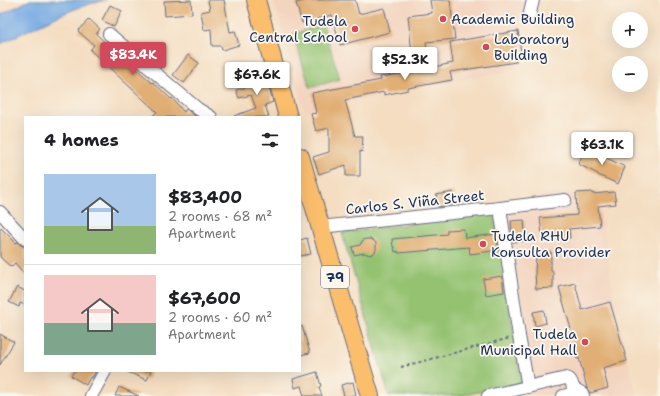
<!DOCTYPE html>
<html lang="en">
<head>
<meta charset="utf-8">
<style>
	body { margin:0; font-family:"Shantell Sans",sans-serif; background:#f2f2f2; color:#202124; height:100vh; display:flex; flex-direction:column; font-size:15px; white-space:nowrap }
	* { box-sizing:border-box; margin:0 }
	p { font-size:13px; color:#757577 }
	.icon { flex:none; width:22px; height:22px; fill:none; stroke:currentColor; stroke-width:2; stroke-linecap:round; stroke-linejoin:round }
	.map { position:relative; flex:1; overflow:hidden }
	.details { position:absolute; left:24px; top:116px; width:277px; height:256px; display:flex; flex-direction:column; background:#fff; border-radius:0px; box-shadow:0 4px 16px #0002 }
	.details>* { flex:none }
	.tools { position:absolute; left:612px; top:12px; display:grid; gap:8px }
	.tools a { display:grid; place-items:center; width:36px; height:36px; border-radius:50%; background:#fff; box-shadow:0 4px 16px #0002; font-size:20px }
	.price { position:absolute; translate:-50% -34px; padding:0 9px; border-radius:4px; background:#fff; color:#222; font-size:13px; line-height:26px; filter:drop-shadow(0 1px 2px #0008) }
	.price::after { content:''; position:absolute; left:50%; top:24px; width:12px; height:9px; margin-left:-6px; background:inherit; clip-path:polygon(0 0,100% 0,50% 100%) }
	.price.current { background:#d1495b; color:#fff }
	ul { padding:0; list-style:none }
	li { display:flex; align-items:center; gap:12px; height:100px; padding:0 20px }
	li+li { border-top:1px solid #e0e0e0 }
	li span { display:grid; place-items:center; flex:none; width:112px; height:80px; border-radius:0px; color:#555 }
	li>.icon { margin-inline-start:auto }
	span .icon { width:48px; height:48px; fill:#fffc; stroke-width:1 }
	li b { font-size:17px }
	h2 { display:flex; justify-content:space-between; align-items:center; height:48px; padding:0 20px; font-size:17px }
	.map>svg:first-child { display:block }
	.built { fill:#f3d4bf }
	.green { fill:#94c271; stroke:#587868 }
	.water { fill:#77aae3; stroke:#496ca0 }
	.building { fill:#e1af74 }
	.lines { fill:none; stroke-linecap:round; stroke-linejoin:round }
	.minor-casing { stroke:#676c81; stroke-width:14 }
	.highway-casing { stroke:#676c81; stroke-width:20 }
	.path { stroke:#676c81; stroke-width:2; stroke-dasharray:3 3; stroke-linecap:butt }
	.minor { stroke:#fff; stroke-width:12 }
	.highway { stroke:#fabe6d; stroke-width:18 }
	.poi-dot { fill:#d1495b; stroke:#fbf7ec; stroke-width:1.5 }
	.labels { text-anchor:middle; stroke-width:3.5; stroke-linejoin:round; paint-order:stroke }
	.shield { fill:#fbf7ec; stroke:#5e6b89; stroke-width:1 }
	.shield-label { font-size:13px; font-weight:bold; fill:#1b2f5e }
	.poi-label { font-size:14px; fill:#1b2f5e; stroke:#fbf7ec; text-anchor:start }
	.street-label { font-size:14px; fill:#1b2f5e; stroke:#fbf7ec }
</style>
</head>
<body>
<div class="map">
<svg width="660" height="396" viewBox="0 0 660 396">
	<rect width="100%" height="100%" fill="#fbf7ec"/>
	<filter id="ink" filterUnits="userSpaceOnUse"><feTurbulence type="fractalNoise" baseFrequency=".025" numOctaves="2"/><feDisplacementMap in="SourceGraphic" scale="8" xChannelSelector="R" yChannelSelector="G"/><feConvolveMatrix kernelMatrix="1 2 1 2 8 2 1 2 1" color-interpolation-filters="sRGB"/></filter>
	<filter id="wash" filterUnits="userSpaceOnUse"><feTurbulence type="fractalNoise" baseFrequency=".012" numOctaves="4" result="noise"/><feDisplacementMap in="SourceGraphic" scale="16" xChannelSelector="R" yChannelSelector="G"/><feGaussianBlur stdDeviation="0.9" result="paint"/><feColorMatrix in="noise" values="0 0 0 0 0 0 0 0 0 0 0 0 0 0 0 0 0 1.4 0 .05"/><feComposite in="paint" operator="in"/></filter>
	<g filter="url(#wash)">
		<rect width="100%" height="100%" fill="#f4ddc1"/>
		<g class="built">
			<polygon points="274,0 531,0 528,12 518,14 525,54 516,69 352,101 305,111"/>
			<polygon points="598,189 615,306 637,396 531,396 503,199"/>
		</g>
		<g class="green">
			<polygon points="323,25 340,79 310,88 293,34"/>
			<polygon points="494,212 522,383 460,396 389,396 342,233"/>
		</g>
		<path class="water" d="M30 0H106C70 7 34 28 0 44V15Z"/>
		<g id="blocks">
			<g class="building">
				<polygon points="191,0 192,14 165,16 164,1"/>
				<polygon points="208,0 224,0 230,32 235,31 239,45 222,50 221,46 212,46 211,29 204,30 201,12 210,10"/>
				<polygon points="308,0 355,0 359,14 384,8 390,32 340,45 332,15 302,23 296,3"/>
				<polygon points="430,0 450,0 455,39 426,42 429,68 453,63 450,42 518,31 521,52 515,53 516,62 450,72 452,80 408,88 408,90 384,95 384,92 345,100 355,136 363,136 362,152 360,151 360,176 346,176 346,165 319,174 313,157 329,152 329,128 316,131 311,114 316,113 312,93 381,80 380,77 414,72 408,16 432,13"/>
				<polygon points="110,5 122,11 114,27 102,20"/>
				<polygon points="89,19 100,29 96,34 125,61 127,60 152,83 153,82 171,99 172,98 184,112 186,109 197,117 151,117 157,112 90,50 94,45 78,31"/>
				<polygon points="188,55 199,63 184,83 173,75"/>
				<polygon points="265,74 273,102 265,105 269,117 234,117 234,116 256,108 251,95 239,98 236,90 247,87 245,80"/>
				<polygon points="586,148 625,167 618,184 598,175 598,174 578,164"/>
				<polygon points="453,192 455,204 438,207 436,195"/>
				<polygon points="592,192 592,194 614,192 616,204 598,206 600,226 569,229 570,238 557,239 556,234 542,235 540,218 577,215 576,193"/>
				<polygon points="524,220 526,241 513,242 511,221"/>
				<polygon points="0,227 16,243 17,242 22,246 25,246 25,275 15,263 11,267 0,257"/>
				<polygon points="464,229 465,238 496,234 499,250 470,254 469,247 398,253 398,251 395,252 394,247 393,247 392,239 447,234 447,230"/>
				<polygon points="307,238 311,254 300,256 300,240"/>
				<polygon points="366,239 370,239 373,240 376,243 376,250 375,252 373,254 370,255 364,253 354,255 352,247 360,245 363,240"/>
				<polygon points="538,252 551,252 551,271 553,271 553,288 536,289 535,271 536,257 538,257"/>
				<polygon points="502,276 504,292 486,295 483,279"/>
				<polygon points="575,283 582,310 610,302 627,361 603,368 608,388 590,393 587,388 579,358 577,359 569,333 572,333 559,287"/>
				<polygon points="17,287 25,291 25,305 20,303 19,307 9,302"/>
				<polygon points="544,310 546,323 535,326 533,312"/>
				<polygon points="302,326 310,353 300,355 300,327"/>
				<polygon points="0,334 14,342 0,365"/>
				<polygon points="74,371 96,371 92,378 90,377 86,385 71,376"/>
				<polygon points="125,371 151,371 147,380"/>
				<polygon points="317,372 321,386 319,387 322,396 304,396 301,386 295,388 293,379"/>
				<polygon points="353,382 356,395 344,396 341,385"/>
				<polygon points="119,387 139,396 115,396"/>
			</g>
		</g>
	</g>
	<g filter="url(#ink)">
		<use href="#blocks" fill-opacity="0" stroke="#676c81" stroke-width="1"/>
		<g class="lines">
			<g class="minor-casing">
				<g id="minor">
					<polyline points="529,17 533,0"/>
					<polyline points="109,34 198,109 211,117"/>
					<polyline points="500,208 519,336 528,387"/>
					<polyline points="0,212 25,239"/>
					<polyline points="320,227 500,208 565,200"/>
					<polyline points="573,388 582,393 583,396"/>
					<polyline points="91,396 105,371"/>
					<path d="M488 396 566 378C567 379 568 378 569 379 572 381 574 389 572 392 570 395 566 395 563 396"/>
				</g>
			</g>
			<g class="highway-casing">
				<g id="highway">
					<polyline points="256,0 288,117"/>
					<polyline points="300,157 370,396"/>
				</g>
			</g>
			<polyline class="path" points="401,367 510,338"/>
			<use href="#minor" class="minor"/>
			<use href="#highway" class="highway"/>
		</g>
	</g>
	<g class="poi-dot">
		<circle cx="443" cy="19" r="4"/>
		<circle cx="355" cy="29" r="4"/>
		<circle cx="486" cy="47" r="4"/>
		<circle cx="483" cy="244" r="4"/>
		<circle cx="585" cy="342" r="4"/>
	</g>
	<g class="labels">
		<rect class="shield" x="321" y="266" width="28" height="22" rx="3"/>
		<g class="shield-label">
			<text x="335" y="282">79</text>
		</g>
		<g class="poi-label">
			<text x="451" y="24">Academic Building</text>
			<text x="347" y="26" text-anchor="end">Tudela<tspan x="347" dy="16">Central School</tspan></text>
			<text x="494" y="44">Laboratory<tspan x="494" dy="16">Building</tspan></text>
			<text x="491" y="241">Tudela RHU<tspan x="491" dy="16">Konsulta Provider</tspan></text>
			<text x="577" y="339" text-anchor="end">Tudela<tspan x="577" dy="16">Municipal Hall</tspan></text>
		</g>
		<g class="street-label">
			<text transform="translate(415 202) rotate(-6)" y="5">Carlos S. Viña Street</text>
		</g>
	</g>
</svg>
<div class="tools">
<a>+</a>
<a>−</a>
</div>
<b class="price current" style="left:133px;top:76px">$83.4K</b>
<b class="price" style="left:405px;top:81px">$52.3K</b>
<b class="price" style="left:257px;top:96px">$67.6K</b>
<b class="price" style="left:602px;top:166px">$63.1K</b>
<section class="details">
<h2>4 homes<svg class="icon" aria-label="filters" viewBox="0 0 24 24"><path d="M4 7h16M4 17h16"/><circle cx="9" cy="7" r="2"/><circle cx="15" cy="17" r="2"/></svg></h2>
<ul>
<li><span style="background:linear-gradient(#a9c7e8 65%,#8fb573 0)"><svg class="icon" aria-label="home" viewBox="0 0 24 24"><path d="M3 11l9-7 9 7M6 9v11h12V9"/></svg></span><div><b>$83,400</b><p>2 rooms · 68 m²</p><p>Apartment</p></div></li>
<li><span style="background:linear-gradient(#f6c9c9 60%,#7fa58c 0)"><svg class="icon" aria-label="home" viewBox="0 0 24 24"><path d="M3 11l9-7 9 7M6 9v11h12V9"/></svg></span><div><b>$67,600</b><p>2 rooms · 60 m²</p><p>Apartment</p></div></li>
</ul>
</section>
</div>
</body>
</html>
